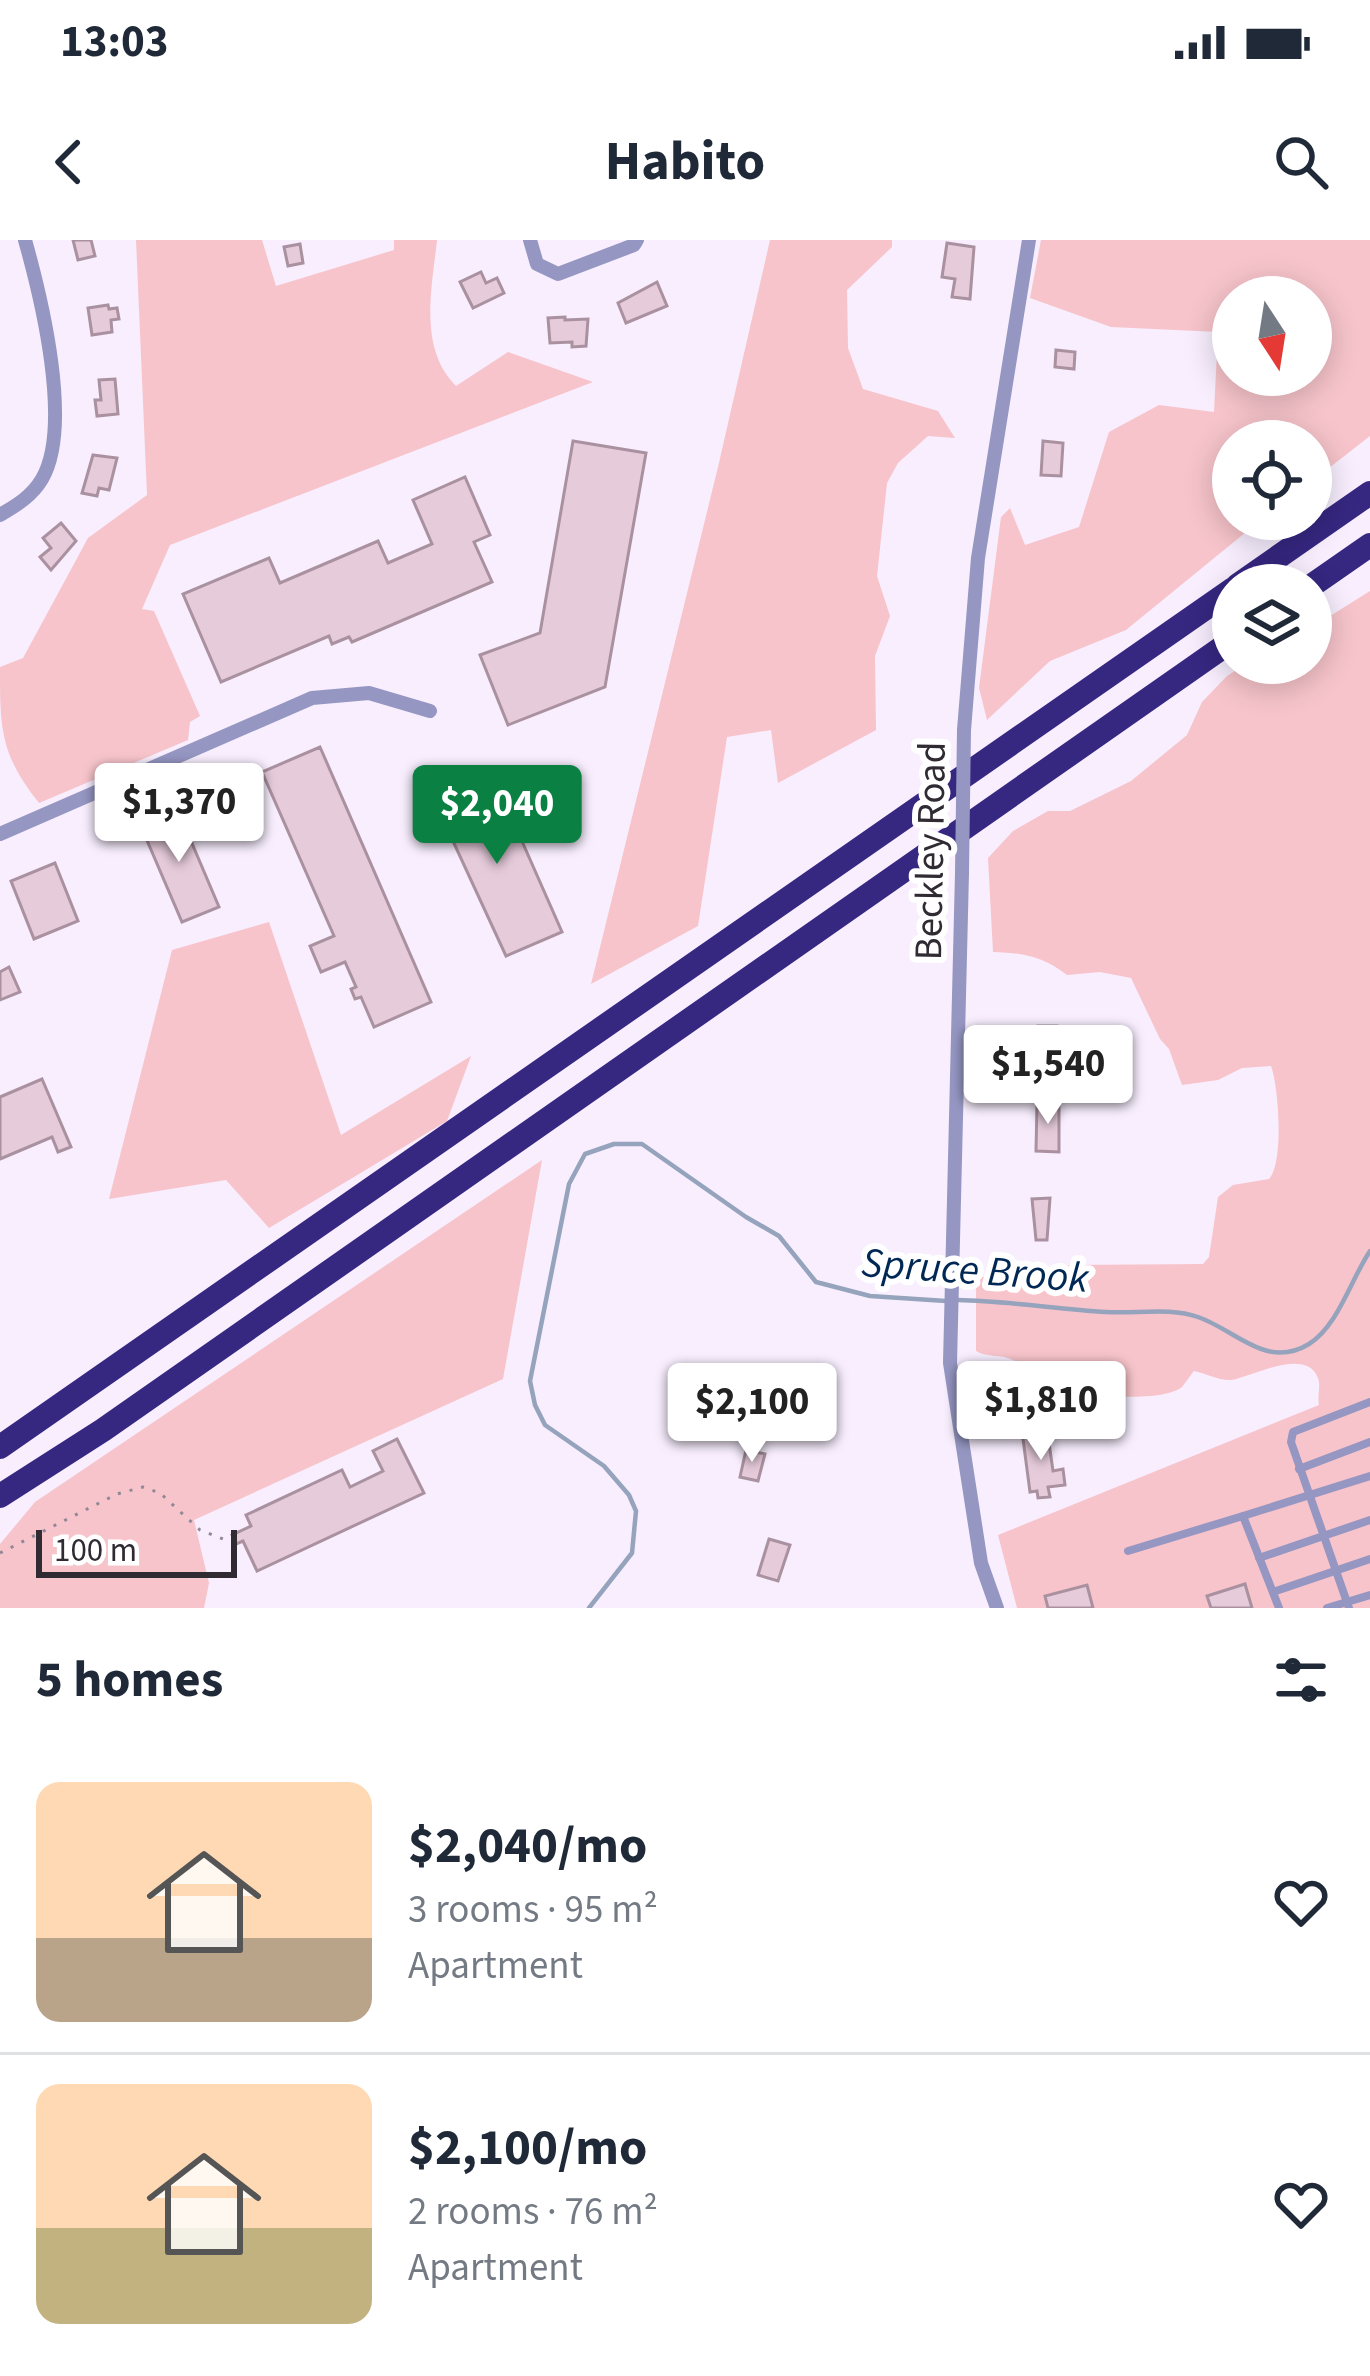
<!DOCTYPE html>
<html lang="en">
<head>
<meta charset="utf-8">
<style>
	body { margin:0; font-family:"Source Sans 3",sans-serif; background:#f6f6f7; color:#1f2937; height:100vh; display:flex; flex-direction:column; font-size:45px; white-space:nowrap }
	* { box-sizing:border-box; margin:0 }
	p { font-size:39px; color:#747a83 }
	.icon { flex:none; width:66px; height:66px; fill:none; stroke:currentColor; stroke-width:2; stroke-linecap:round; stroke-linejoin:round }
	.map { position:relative; height:1368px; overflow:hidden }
	.drawer { display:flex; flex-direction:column; background:#fff; flex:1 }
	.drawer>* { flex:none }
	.needle { width:78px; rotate:168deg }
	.buttons { position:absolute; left:1212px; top:36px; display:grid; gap:24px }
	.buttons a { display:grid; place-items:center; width:120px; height:120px; border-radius:50%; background:#fff; box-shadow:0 6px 30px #0003; font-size:60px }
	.scale { position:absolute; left:36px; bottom:30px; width:201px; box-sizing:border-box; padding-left:12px; border:6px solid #302a33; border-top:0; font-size:33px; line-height:42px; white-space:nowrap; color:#302a33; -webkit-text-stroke:9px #fff; paint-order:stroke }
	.price { position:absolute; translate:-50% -102px; padding:0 27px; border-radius:12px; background:#fff; color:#222; font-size:39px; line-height:78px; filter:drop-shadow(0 3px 6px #0008) }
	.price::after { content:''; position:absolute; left:50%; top:72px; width:36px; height:27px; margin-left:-18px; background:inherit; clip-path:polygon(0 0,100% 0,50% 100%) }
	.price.selected { background:#0b8043; color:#fff }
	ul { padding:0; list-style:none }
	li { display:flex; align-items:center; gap:36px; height:300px; padding:0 36px }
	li+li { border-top:3px solid #e0e1e3 }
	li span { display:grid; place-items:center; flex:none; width:336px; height:240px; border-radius:24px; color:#555 }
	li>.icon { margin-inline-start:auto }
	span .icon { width:144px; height:144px; fill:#fffc; stroke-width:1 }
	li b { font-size:51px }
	h2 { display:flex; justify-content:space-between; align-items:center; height:144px; padding:0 36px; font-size:51px }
	.status { display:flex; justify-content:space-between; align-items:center; height:84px; padding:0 60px; background:#fff; direction:ltr }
	.status svg { height:33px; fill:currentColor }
	header { display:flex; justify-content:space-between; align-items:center; height:156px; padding:0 36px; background:#fff; font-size:54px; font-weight:700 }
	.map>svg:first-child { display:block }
	.green { fill:#f7c4cb; fill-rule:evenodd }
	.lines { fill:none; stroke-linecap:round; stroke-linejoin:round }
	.stream { stroke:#95a3bc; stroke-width:4.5 }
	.building { fill:#e6cbdb; stroke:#aa91a0; stroke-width:3 }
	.path { stroke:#908995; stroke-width:3; stroke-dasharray:3 9; stroke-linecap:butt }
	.lane { stroke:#9596c2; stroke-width:8 }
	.street { stroke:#9596c2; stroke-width:14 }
	.highway { stroke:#362781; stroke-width:24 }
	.street-bridge { stroke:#9596c2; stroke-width:14 }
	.labels { text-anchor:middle; stroke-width:12; stroke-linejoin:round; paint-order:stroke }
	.street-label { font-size:39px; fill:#302a33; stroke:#fff }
	.water-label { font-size:42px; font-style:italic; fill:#012855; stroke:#fff }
</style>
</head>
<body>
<div class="status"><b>13:03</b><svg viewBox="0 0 49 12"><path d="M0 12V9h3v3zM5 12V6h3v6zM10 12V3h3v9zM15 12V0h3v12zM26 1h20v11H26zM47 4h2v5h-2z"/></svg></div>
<header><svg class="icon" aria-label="back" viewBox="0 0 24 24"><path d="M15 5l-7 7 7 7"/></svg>Habito<svg class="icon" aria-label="search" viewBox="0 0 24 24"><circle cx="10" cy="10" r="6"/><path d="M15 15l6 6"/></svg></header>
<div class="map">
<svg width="1370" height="1368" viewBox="0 0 1370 1368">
	<rect width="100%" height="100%" fill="#f8eefe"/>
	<g class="green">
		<path d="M136 0H262L276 46 394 10V0H437C432 48 418 108 456 146L508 112 593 142 170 305 142 369 154 371 200 476 190 482 188 500 39 563C0 514 0 488 0 427L23 418 88 298 147 255Z"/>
		<polygon points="770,0 892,0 892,7 847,50 848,108 863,149 938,171 955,198 928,196 898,223 887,243 877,336 890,376 875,416 876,490 778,543 771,490 727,497 698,686 591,744 718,227"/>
		<path d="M1041 0H1370V196L1311 242V201H1233V279H1262L1126 390 1050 421 987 480 979 448 1001 277 1010 268 1025 305 1079 287 1109 192 1159 165 1214 172 1218 92 1111 87 1030 58ZM1233 57H1311V135H1233Z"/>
		<path d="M1370 351V1368H1017L998 1295 1319 1165C1317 1157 1321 1145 1318 1138 1306 1106 1249 1138 1231 1140 1220 1141 1205 1133 1194 1131 1193 1132 1183 1146 1182 1147 1161 1164 1076 1155 1050 1149 1034 1146 1027 1127 1013 1120 1001 1114 988 1118 976 1111V1038L1070 1025 1203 1024 1209 1017 1218 957 1233 945 1269 939C1284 923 1279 848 1271 826L1242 828 1218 840 1182 845 1169 809 1160 799 1131 738 1100 732 1067 735C1042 716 1024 713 993 712L988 618 1013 591 1048 571H1070L1131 541 1187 495 1202 462 1227 436 1247 423H1311V388Z"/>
		<polygon points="269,682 341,895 471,816 447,881 269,988 226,940 109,959 172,710"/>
		<polygon points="542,920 503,1139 194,1280 209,1343 204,1368 0,1368 0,1304 35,1262"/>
	</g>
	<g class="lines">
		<g class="stream">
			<path d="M958 1060C1008 1061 1056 1069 1106 1072 1136 1074 1170 1067 1198 1077 1236 1090 1266 1130 1309 1104 1338 1086 1351 1039 1370 1011"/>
			<polyline points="589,1368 632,1313 636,1271 629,1255 604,1226 545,1185 535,1165 530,1141 569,944 585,914 614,904 642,904 746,977 779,996 816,1042 870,1056 946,1061"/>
		</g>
	</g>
	<g class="building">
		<polygon points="73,0 91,0 95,16 78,20"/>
		<polygon points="947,3 974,7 970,59 952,57 955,39 942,37"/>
		<polygon points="300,4 303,23 288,26 284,7"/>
		<polygon points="481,32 486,43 497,38 504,53 473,68 460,42"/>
		<polygon points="657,42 667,66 626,83 618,63"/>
		<polygon points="108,65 109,69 117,68 119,79 111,80 112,92 92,95 88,68"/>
		<polygon points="565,77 565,80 588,79 586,106 572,107 572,102 550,103 548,78"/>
		<polygon points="1056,110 1075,112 1074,129 1055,127"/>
		<polygon points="115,139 118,174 97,176 95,160 101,160 99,140"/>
		<polygon points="573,201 646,213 605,447 508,485 480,415 540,393"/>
		<polygon points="1043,201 1063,203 1061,236 1041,235"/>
		<polygon points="93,215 117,218 109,250 99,248 97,256 82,253"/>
		<polygon points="465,237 490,295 474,302 492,342 352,402 349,397 332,404 329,396 221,442 183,354 269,318 280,343 378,301 388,323 432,304 413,260"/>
		<polygon points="61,283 76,301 51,330 40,317 51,308 43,298"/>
		<polygon points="320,507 431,762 374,787 361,757 355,759 351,749 356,747 345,722 321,732 310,706 334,696 262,532"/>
		<polygon points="459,533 473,564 486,558 492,572 506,565 562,692 506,716 428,547"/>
		<polygon points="177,568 219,667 182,682 140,584"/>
		<polygon points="55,623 78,681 34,699 11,641"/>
		<polygon points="9,727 20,752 0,760 0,732"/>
		<polygon points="1038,786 1057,786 1058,811 1038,812"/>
		<polygon points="42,839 71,907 58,912 52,897 0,919 0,857"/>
		<polygon points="1037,863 1059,863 1059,912 1036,911"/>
		<polygon points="1050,958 1047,1000 1036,1000 1032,959"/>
		<polygon points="1047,1189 1053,1231 1063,1229 1065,1245 1048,1247 1050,1257 1038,1258 1037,1251 1030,1252 1023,1199 1024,1191"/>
		<polygon points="397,1199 424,1253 257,1331 243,1301 236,1304 232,1295 251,1286 246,1275 342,1230 350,1247 383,1231 373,1211"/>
		<polygon points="746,1210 765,1214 758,1241 740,1237"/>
		<polygon points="769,1299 790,1305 778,1341 758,1335"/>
		<polygon points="1245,1344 1252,1368 1211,1368 1207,1356"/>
		<polygon points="1087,1345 1093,1368 1048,1368 1045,1356"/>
	</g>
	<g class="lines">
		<polyline class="path" points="0,1313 117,1254 143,1247 160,1253 200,1290 223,1299"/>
		<g class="lane">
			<polyline points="1299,1229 1370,1202"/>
			<polyline points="1243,1276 1370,1236"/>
			<polyline points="1128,1311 1243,1276 1279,1368"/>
			<polyline points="1259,1318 1370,1280"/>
			<polyline points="1273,1352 1370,1319"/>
			<polyline points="1327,1368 1370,1355"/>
			<polyline points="1349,1368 1291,1202 1293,1192 1370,1162"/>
		</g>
		<g class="street">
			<polyline points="530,0 537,24 558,34 634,5 637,0"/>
			<path d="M0 275C17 265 32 256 42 239 73 186 41 57 25 0"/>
			<polyline points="964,490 978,318 1029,0"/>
			<polyline points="0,594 312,458 369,453 430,471"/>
			<polyline points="962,633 950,1123 981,1323 997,1368"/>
		</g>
		<g class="highway">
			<polyline points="1238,345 1370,253"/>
			<polyline points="1311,346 1370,305"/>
			<polyline points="0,1207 1233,349"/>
			<polyline points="0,1256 103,1190 1233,400"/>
		</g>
		<polyline class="street-bridge" points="962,633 964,490"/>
	</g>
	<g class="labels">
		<g class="street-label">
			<text transform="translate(929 611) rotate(-89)" y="14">Beckley Road</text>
		</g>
		<g class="water-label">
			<text transform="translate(975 1029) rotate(4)" y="15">Spruce Brook</text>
		</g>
	</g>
</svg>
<div class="buttons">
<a><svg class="needle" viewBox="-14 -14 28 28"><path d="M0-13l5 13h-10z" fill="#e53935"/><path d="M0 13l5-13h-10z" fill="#747a83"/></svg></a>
<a><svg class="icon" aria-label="locate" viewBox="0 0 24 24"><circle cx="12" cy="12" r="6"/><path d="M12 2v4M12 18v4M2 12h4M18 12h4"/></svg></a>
<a><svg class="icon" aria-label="layers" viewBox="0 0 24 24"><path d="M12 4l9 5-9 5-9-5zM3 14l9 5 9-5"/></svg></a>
</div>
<div class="scale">100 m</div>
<b class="price" style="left:179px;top:625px">$1,370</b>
<b class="price selected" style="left:497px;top:627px">$2,040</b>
<b class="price" style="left:1048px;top:887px">$1,540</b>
<b class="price" style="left:1041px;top:1223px">$1,810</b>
<b class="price" style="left:752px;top:1225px">$2,100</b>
</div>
<section class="drawer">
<h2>5 homes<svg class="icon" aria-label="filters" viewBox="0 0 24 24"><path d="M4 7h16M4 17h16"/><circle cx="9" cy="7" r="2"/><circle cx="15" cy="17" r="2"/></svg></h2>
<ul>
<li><span style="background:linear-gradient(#ffd9b3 65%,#b9a48a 0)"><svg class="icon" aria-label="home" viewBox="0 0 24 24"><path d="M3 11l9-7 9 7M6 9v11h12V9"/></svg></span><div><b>$2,040/mo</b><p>3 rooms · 95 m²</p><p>Apartment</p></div><svg class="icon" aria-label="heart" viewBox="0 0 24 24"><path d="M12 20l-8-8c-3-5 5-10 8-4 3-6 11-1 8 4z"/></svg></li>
<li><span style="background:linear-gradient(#ffd9b3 60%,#c2b280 0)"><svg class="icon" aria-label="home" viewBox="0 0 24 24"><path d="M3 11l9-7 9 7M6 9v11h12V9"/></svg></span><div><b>$2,100/mo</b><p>2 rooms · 76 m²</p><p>Apartment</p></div><svg class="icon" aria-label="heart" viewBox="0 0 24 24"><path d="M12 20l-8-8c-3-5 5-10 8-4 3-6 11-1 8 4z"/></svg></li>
</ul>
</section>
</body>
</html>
